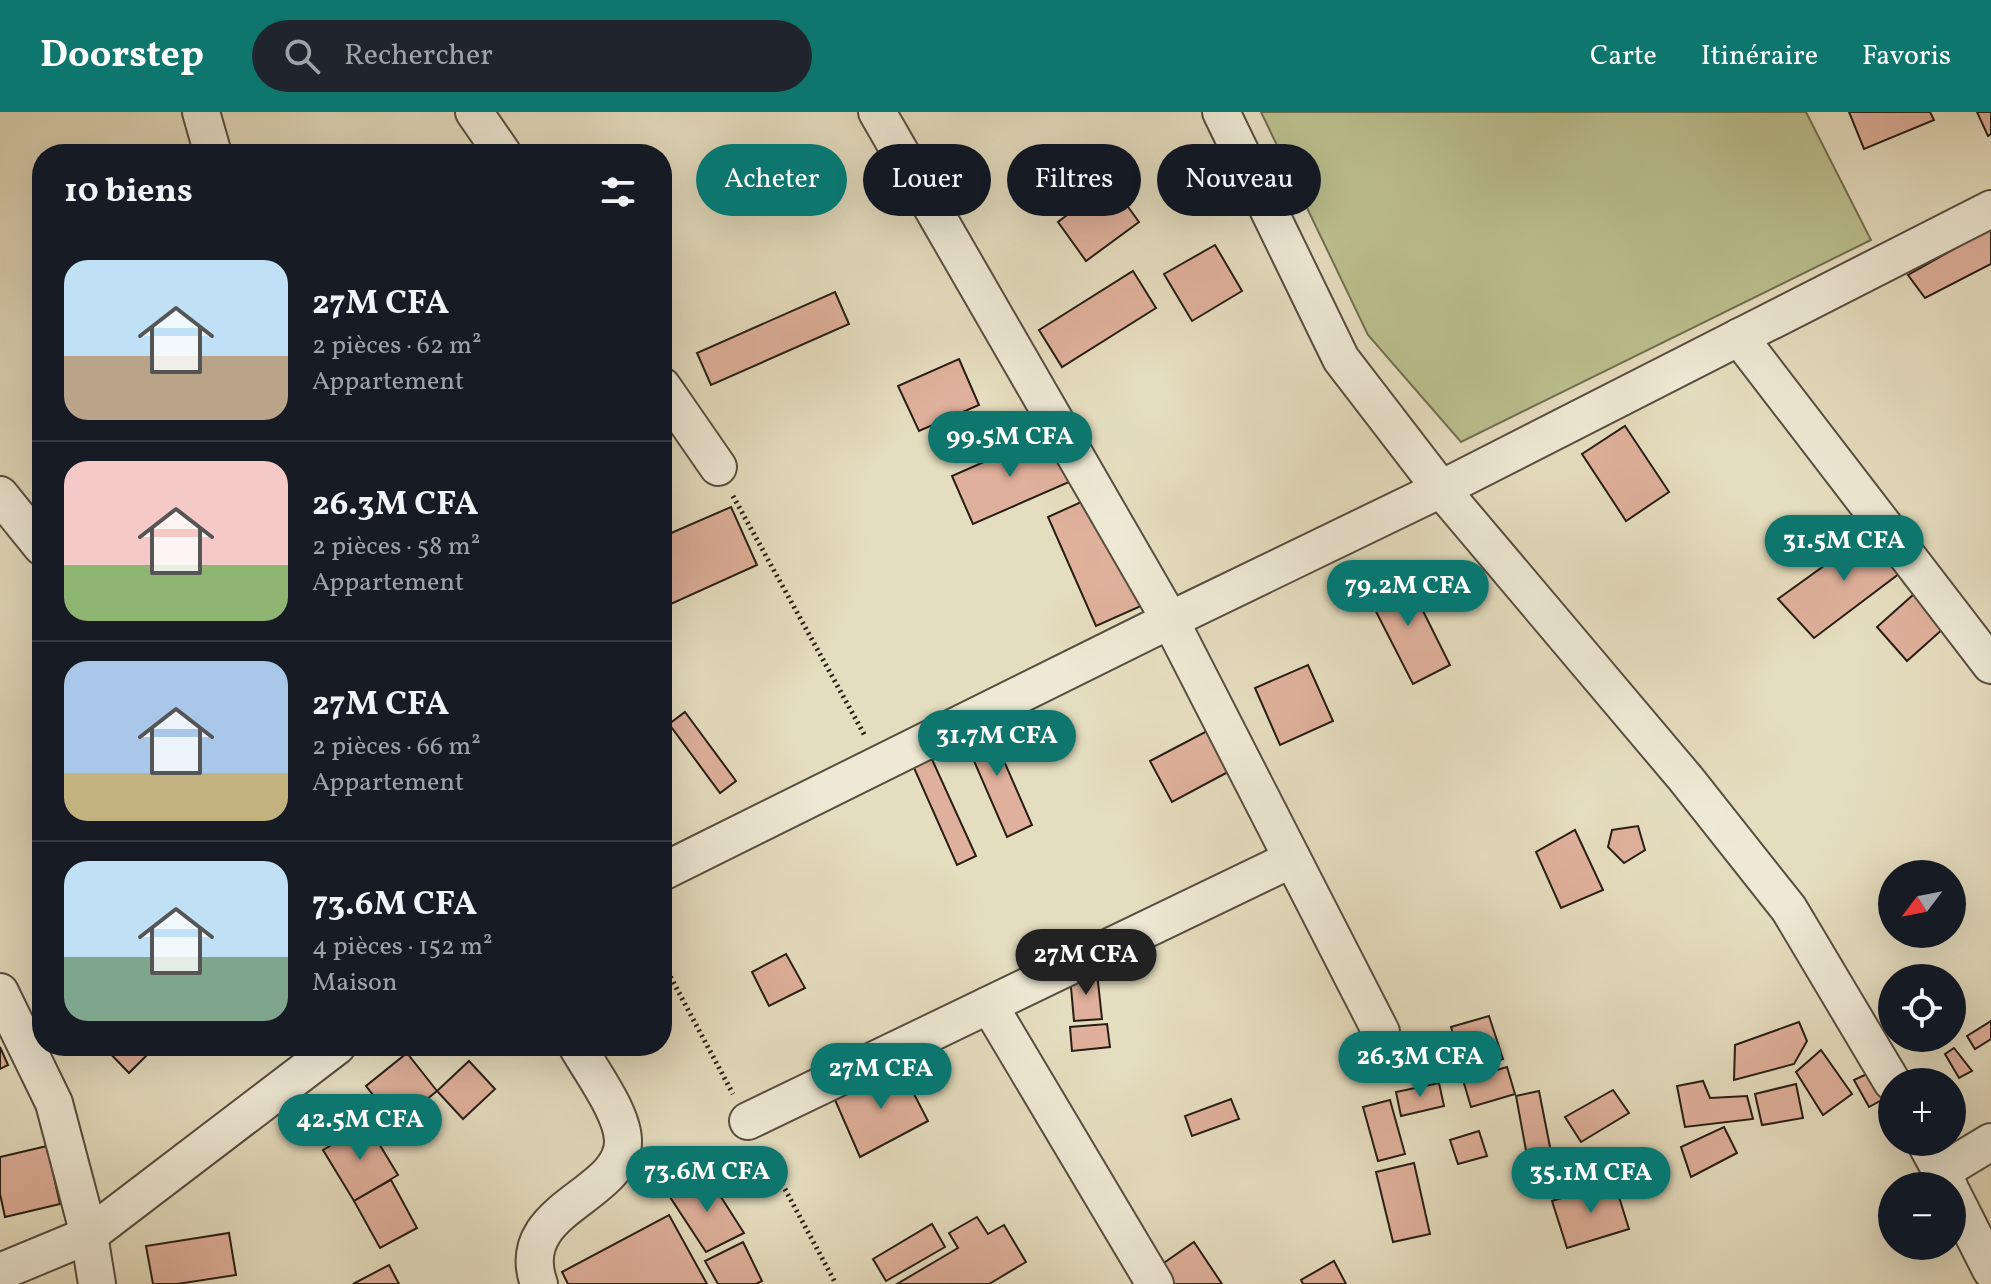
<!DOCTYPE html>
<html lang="fr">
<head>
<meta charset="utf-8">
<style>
	body { margin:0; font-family:Vollkorn,serif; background:#20242c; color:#f1f3f6; height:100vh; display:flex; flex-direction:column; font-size:30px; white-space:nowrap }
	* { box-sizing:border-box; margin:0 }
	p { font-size:26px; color:#9ea1a6 }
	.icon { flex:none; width:44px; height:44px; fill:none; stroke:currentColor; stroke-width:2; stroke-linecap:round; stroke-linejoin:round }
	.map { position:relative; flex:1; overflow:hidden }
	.panel { position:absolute; left:32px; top:32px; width:640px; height:912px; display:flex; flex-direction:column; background:#171b24; border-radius:32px; box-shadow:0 8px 32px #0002 }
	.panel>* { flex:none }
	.hud { position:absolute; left:696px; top:32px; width:760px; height:72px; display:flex; gap:16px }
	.needle { width:52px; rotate:238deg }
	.buttons { position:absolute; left:1878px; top:748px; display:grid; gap:16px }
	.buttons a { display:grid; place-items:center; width:88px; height:88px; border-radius:50%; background:#171b24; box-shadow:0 8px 32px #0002; font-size:40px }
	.price { position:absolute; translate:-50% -68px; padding:0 18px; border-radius:28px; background:#0f766e; color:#fff; font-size:26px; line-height:52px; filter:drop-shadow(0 2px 4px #0008) }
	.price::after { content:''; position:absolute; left:50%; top:48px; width:24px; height:18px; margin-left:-12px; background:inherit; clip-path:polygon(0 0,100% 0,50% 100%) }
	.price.active { background:#222; color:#fff }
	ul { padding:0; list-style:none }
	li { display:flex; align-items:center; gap:24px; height:200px; padding:0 32px }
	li+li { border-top:2px solid #363941 }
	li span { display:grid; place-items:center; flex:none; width:224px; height:160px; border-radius:24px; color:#555 }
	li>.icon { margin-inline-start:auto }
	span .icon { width:96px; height:96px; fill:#fffc; stroke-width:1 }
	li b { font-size:34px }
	h2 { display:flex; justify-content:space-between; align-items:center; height:96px; padding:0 32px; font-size:34px }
	.pill { padding:0 28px; border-radius:36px; background:#171b24; box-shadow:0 8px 32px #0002; font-size:28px; line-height:72px }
	.pill.active { background:#0f766e; color:#fff }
	header { display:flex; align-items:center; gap:48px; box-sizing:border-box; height:112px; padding:0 40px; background:#0f766e; color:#fff }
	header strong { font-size:38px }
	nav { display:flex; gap:44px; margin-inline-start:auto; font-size:28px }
	.search { width:560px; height:72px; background:#20242c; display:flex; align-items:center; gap:20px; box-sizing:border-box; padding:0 28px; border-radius:44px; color:#9ea1a6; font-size:30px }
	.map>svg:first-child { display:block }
	.garden { fill:#bbbf8e; stroke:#726e52; stroke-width:2 }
	.building { fill:#dfb09b; stroke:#281e15; stroke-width:2 }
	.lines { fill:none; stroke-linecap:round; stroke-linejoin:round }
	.street-casing { stroke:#574e40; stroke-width:40 }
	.path { stroke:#281e15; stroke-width:5; stroke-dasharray:2 4; stroke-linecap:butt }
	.street { stroke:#eee9d5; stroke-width:36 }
</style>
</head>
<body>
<header>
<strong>Doorstep</strong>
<div class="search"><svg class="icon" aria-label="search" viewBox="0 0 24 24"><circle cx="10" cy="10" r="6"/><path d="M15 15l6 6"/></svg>Rechercher</div>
<nav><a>Carte</a><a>Itinéraire</a><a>Favoris</a></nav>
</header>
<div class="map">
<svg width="1991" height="1172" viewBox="0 0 1991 1172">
	<rect width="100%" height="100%" fill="#e5ddbf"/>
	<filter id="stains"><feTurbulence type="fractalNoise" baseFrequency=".0025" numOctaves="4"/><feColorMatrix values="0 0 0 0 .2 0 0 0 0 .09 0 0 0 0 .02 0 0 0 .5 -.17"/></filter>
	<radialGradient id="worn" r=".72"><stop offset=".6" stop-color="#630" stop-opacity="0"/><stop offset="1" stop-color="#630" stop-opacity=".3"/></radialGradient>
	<polygon class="garden" points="1261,0 1806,0 1871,128 1461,330 1368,223"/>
	<g class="building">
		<polygon points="1849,0 1930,0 1934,8 1864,37"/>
		<polygon points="1977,0 1991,0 1991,22 1988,24"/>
		<polygon points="1110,70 1139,110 1086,149 1058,110"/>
		<polygon points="1991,116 1991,152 1925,186 1908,163"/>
		<polygon points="1215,133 1242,179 1192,209 1164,162"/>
		<polygon points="1133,159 1156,196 1062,255 1039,218"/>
		<polygon points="835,180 849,212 711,273 697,241"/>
		<polygon points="959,247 979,293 919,319 898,274"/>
		<polygon points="1625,314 1669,380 1626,409 1582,342"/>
		<polygon points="1047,322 1069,370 973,412 952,364"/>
		<polygon points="1110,377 1159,486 1096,514 1048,405"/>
		<polygon points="731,395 757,453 662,496 662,425"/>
		<polygon points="1878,415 1908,455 1814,526 1778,487"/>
		<polygon points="1404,461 1450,553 1413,572 1366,480"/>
		<polygon points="1914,482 1944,516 1907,549 1877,515"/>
		<polygon points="1308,553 1333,609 1280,633 1255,576"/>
		<polygon points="685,600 736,669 720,681 669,612"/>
		<polygon points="986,608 1032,713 1007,725 961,619"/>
		<polygon points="1207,619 1228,660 1172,690 1150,649"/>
		<polygon points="925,632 976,744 957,753 907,640"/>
		<polygon points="1638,714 1645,738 1624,751 1608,735 1612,718"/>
		<polygon points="1575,718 1603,778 1561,796 1536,740"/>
		<polygon points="786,842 805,876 769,894 752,860"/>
		<polygon points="1097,861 1102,907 1074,909 1070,864"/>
		<polygon points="1489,904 1503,947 1464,959 1451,915"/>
		<polygon points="1991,909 1991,927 1975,937 1967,924"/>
		<polygon points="1799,910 1807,929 1794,952 1734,968 1735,933"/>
		<polygon points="1107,912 1110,935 1072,939 1070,915"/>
		<polygon points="103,934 156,934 129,961"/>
		<polygon points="0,935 8,953 0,957"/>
		<polygon points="1954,936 1972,959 1959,966 1945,942"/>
		<polygon points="1821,938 1852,982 1823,1003 1796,960"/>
		<polygon points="407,941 437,979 396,1012 366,974"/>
		<polygon points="469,949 495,977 463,1007 437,979"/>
		<polygon points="899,953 928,1009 860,1045 835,988"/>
		<polygon points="1507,955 1515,982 1471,995 1463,968"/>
		<polygon points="1873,959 1887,985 1869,995 1854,968"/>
		<polygon points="1703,969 1710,986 1747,984 1753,1007 1685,1015 1677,974"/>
		<polygon points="1439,971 1444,994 1401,1004 1396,980"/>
		<polygon points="1796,972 1803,1006 1762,1013 1755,982"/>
		<polygon points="1613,978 1629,1001 1581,1030 1565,1005"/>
		<polygon points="1539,979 1551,1040 1527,1044 1516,984"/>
		<polygon points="1231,987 1239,1007 1192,1024 1185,1004"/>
		<polygon points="1390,988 1405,1042 1378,1049 1363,995"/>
		<polygon points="367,1012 398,1063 354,1089 323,1038"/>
		<polygon points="1724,1015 1737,1041 1691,1065 1681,1035"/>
		<polygon points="1479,1019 1487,1044 1458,1052 1450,1028"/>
		<polygon points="47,1034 60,1092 5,1105 0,1082 0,1045"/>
		<polygon points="1414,1051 1430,1122 1393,1130 1376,1060"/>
		<polygon points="707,1063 744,1121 706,1140 670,1085"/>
		<polygon points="391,1068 417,1116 380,1136 354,1089"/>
		<polygon points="1614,1069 1629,1117 1567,1136 1552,1089"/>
		<polygon points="669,1103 707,1172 568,1172 562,1160"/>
		<polygon points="977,1105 988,1122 1004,1113 1026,1150 989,1172 897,1172 958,1136 949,1121"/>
		<polygon points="932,1112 945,1135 886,1169 873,1147"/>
		<polygon points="229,1121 236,1163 177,1172 153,1172 146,1134"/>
		<polygon points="743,1130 762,1169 756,1172 718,1172 705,1149"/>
		<polygon points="1194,1130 1222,1172 1169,1172 1158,1155"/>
		<polygon points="1334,1149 1346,1172 1303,1172 1301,1168"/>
		<polygon points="389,1153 399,1172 353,1172"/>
	</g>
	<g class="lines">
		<g class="street-casing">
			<g id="street">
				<polyline points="201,0 213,42"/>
				<polyline points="474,0 503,42"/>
				<polyline points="877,0 1170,508 1381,920"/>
				<polyline points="1221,0 1341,247 1441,377 1686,667 1789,797 1892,970"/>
				<polyline points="1739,225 1991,553"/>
				<polyline points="662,274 718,355"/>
				<polyline points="0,383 42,435"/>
				<polyline points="662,760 1170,508 1441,377 1991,97"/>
				<polyline points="0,880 54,991 89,1123 97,1172"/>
				<polyline points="989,893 1155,1172"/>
				<polyline points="748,1009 1292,747"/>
				<polyline points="1925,1030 1949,1074"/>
				<polyline points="1941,1060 1991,1030"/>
				<polyline points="1952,1081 1991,1158"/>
				<polyline points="0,1160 89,1123 337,934"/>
				<path d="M539 1172C511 1095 625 1085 623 1028 622 1000 591 959 577 934"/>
			</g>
		</g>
		<g class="path">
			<polyline points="733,384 865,624"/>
			<polyline points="662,849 733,982"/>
			<polyline points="765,1040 836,1172"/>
		</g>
		<use href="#street" class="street"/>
	</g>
	<rect width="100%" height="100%" filter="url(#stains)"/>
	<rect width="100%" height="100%" fill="url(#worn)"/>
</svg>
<div class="buttons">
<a><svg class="needle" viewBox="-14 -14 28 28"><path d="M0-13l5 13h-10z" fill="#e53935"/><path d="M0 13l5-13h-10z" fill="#9ea1a6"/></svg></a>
<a><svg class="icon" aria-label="locate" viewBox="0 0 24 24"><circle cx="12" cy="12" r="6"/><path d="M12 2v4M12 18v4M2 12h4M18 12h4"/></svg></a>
<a>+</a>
<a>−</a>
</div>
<b class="price" style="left:1010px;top:367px">99.5M CFA</b>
<b class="price" style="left:1844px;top:471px">31.5M CFA</b>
<b class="price" style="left:1408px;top:516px">79.2M CFA</b>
<b class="price" style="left:997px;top:666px">31.7M CFA</b>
<b class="price active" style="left:1086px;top:885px">27M CFA</b>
<b class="price" style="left:1420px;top:987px">26.3M CFA</b>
<b class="price" style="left:881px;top:999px">27M CFA</b>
<b class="price" style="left:360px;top:1050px">42.5M CFA</b>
<b class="price" style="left:707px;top:1102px">73.6M CFA</b>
<b class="price" style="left:1591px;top:1103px">35.1M CFA</b>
<div class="hud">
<a class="pill active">Acheter</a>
<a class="pill">Louer</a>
<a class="pill">Filtres</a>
<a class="pill">Nouveau</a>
</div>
<section class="panel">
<h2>10 biens<svg class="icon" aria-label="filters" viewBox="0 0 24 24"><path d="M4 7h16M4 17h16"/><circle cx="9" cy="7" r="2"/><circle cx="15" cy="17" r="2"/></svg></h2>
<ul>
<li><span style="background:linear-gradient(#bfe0f5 60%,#b9a48a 0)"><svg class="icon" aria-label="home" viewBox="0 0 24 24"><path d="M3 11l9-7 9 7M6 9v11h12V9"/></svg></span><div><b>27M CFA</b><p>2 pièces · 62 m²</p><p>Appartement</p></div></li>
<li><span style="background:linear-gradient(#f6c9c9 65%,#8fb573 0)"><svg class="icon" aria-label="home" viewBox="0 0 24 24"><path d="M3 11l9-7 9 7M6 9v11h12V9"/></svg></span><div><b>26.3M CFA</b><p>2 pièces · 58 m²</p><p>Appartement</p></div></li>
<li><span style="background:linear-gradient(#a9c7e8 70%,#c2b280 0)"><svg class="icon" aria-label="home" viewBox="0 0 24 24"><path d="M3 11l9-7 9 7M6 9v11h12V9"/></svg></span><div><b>27M CFA</b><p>2 pièces · 66 m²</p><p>Appartement</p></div></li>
<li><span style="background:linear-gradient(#bfe0f5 60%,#7fa58c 0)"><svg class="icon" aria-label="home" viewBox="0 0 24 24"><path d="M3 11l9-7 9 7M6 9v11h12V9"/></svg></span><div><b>73.6M CFA</b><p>4 pièces · 152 m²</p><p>Maison</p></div></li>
</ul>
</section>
</div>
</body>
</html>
